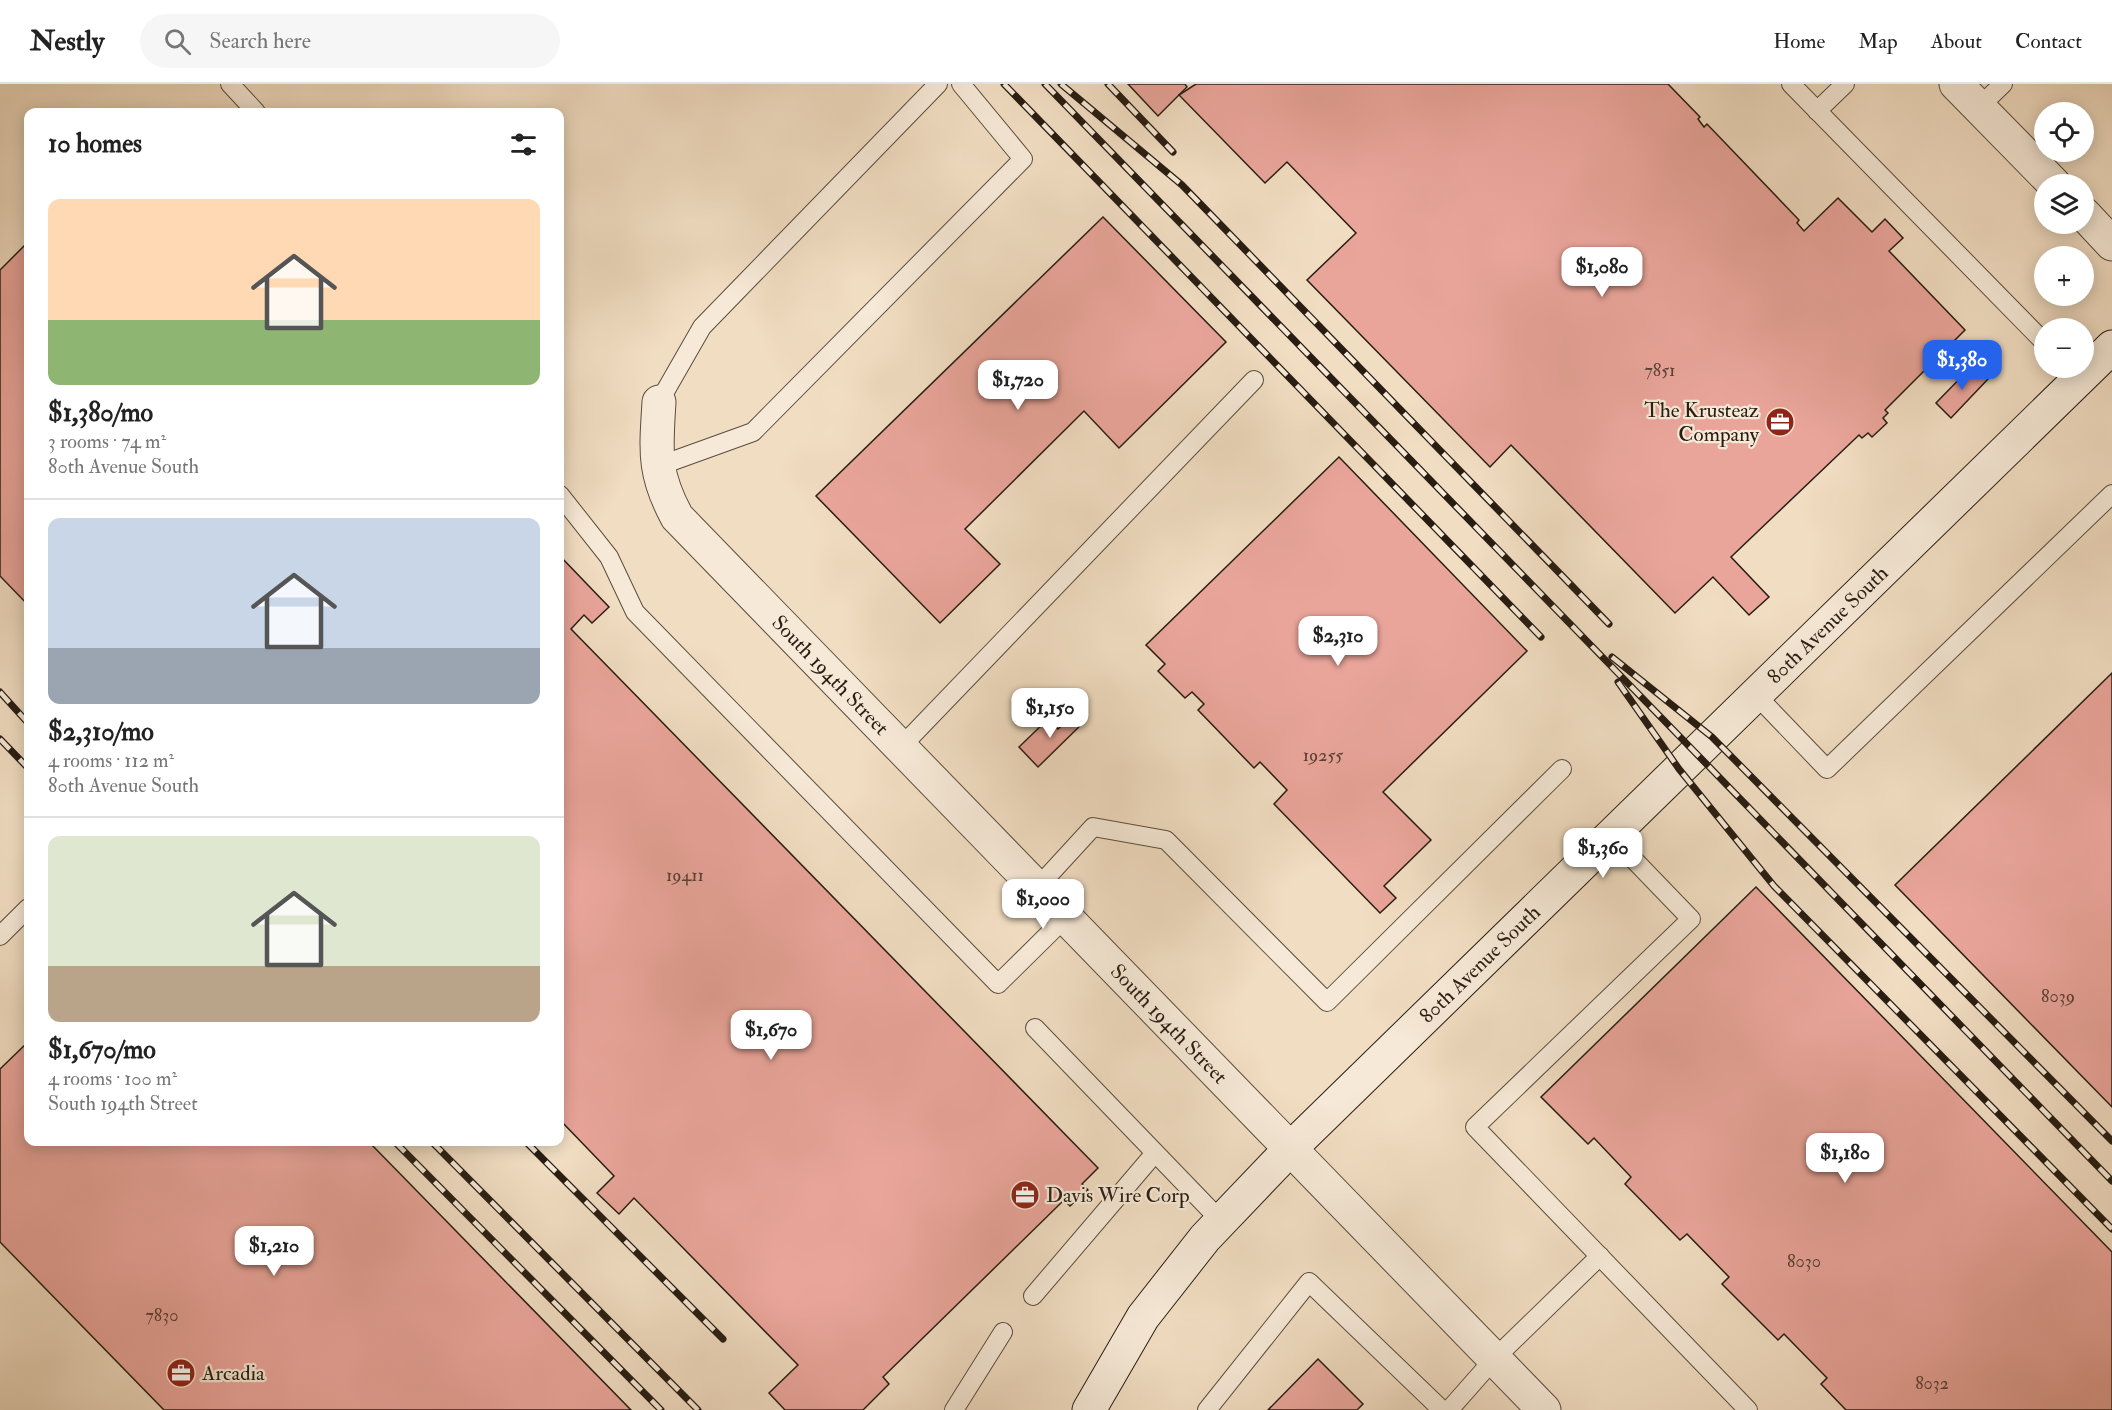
<!DOCTYPE html>
<html lang="en">
<head>
<meta charset="utf-8">
<style>
	body { margin:0; font-family:"IM FELL Double Pica",serif; background:#f6f6f6; color:#222; height:100vh; display:flex; flex-direction:column; font-size:22px; white-space:nowrap }
	* { box-sizing:border-box; margin:0 }
	p { font-size:20px; color:#767676 }
	.icon { flex:none; width:33px; height:33px; fill:none; stroke:currentColor; stroke-width:2; stroke-linecap:round; stroke-linejoin:round }
	.map { position:relative; flex:1; overflow:hidden }
	.drawer { position:absolute; left:24px; top:24px; width:540px; height:1038px; display:flex; flex-direction:column; background:#fff; border-radius:12px; box-shadow:0 3px 15px #0003 }
	.drawer>* { flex:none }
	.buttons { position:absolute; left:2034px; top:18px; display:grid; gap:12px }
	.buttons a { display:grid; place-items:center; width:60px; height:60px; border-radius:50%; background:#fff; box-shadow:0 3px 15px #0003; font-size:30px }
	.price { position:absolute; translate:-50% -51px; padding:0 14px; border-radius:12px; background:#fff; color:#222; font-size:20px; line-height:39px; filter:drop-shadow(0 2px 3px #0008) }
	.price::after { content:''; position:absolute; left:50%; top:36px; width:18px; height:14px; margin-left:-9px; background:inherit; clip-path:polygon(0 0,100% 0,50% 100%) }
	.price.active { background:#2563eb; color:#fff }
	ul { padding:0; list-style:none }
	li { display:grid; align-content:center; gap:12px; height:318px; padding:0 24px }
	li+li { border-top:2px solid #e0e0e0 }
	li span { display:grid; place-items:center; height:186px; border-radius:12px; color:#555 }
	li>.icon { margin-inline-start:auto }
	span .icon { width:108px; height:108px; fill:#fffc; stroke-width:1 }
	li b { font-size:26px }
	h2 { display:flex; justify-content:space-between; align-items:center; height:72px; padding:0 24px; font-size:26px }
	header { display:flex; align-items:center; gap:36px; box-sizing:border-box; height:84px; padding:0 30px; background:#fff; border-bottom:2px solid #e0e0e0 }
	header strong { font-size:28px }
	nav { display:flex; gap:33px; margin-inline-start:auto; font-size:21px }
	.search { width:420px; height:54px; background:#f6f6f6; display:flex; align-items:center; gap:15px; box-sizing:border-box; padding:0 21px; border-radius:33px; color:#767676; font-size:22px }
	.map>svg:first-child { display:block }
	.building { fill:#eaa59b; stroke:#281d12; stroke-width:1.5 }
	.lines { fill:none; stroke-linecap:round; stroke-linejoin:round }
	.lane-casing { stroke:#5a4d3e; stroke-width:20 }
	.street-casing { stroke:#5a4d3e; stroke-width:35 }
	.secondary-casing { stroke:#281d12; stroke-width:35 }
	.lane { stroke:#f6e9d7; stroke-width:18 }
	.street { stroke:#f6e9d7; stroke-width:33 }
	.secondary { stroke:#f6e9d7; stroke-width:33 }
	.rail-casing { stroke:#281d12; stroke-width:7 }
	.rail { stroke:#f6e9d7; stroke-width:4.5; stroke-dasharray:14; stroke-linecap:butt }
	.labels { text-anchor:middle; stroke-width:4.5; stroke-linejoin:round; paint-order:stroke }
	.number-label { font-size:18px; fill:#583f34 }
	.poi-label { font-size:21px; fill:#281d12; stroke:#f6e9d7; text-anchor:start }
	.street-label { font-size:21px; fill:#281d12; stroke:#f6e9d7 }
</style>
</head>
<body>
<header>
<strong>Nestly</strong>
<div class="search"><svg class="icon" aria-label="search" viewBox="0 0 24 24"><circle cx="10" cy="10" r="6"/><path d="M15 15l6 6"/></svg>Search here</div>
<nav><a>Home</a><a>Map</a><a>About</a><a>Contact</a></nav>
</header>
<div class="map">
<svg width="2112" height="1326" viewBox="0 0 2112 1326">
	<rect width="100%" height="100%" fill="#f1ddc2"/>
	<filter id="stains"><feTurbulence type="fractalNoise" baseFrequency=".00333" numOctaves="4"/><feColorMatrix values="0 0 0 0 .2 0 0 0 0 .09 0 0 0 0 .02 0 0 0 .5 -.17"/></filter>
	<radialGradient id="worn" r=".72"><stop offset=".6" stop-color="#630" stop-opacity="0"/><stop offset="1" stop-color="#630" stop-opacity=".3"/></radialGradient>
	<g class="building">
		<polygon points="1128,0 1185,0 1187,3 1158,32"/>
		<polygon points="1196,0 1668,0 1700,33 1698,35 1704,43 1707,40 1799,136 1797,139 1804,147 1838,114 1872,148 1885,135 1903,154 1889,167 1965,246 1885,326 1888,329 1883,334 1887,339 1872,353 1868,349 1862,354 1859,351 1731,473 1769,513 1749,531 1713,493 1675,529 1511,361 1490,383 1307,196 1356,149 1287,78 1265,99 1179,11"/>
		<polygon points="1103,133 1226,258 1119,364 1084,327 965,445 1000,480 940,539 816,412"/>
		<polygon points="28,158 28,521 0,492 0,186"/>
		<polygon points="1973,281 1988,295 1951,334 1936,319"/>
		<polygon points="1339,373 1527,567 1383,708 1431,756 1384,802 1396,814 1380,829 1274,720 1287,706 1260,678 1254,684 1198,626 1204,620 1192,608 1185,614 1158,587 1165,580 1146,561"/>
		<polygon points="560,472 609,523 592,539 584,531 571,545 1098,1084 1082,1100 1088,1106 1070,1122 1064,1116 883,1293 889,1300 863,1326 785,1326 769,1309 798,1281 634,1114 619,1130 597,1109 614,1092 560,1036"/>
		<polygon points="2112,589 2112,1023 1895,801"/>
		<polygon points="1077,627 1086,636 1038,683 1019,663 1048,635 1058,645"/>
		<polygon points="1756,803 2112,1168 2112,1326 1846,1326 1821,1300 1827,1294 1784,1250 1778,1256 1722,1200 1729,1193 1687,1150 1680,1156 1625,1100 1631,1093 1594,1054 1588,1060 1541,1013"/>
		<polygon points="28,958 28,1058 369,1058 631,1326 164,1326 0,1158 0,985"/>
		<polygon points="1318,1275 1363,1320 1357,1326 1268,1326"/>
	</g>
	<g class="lines">
		<g class="lane-casing">
			<g id="lane">
				<polyline points="230,0 256,28"/>
				<polyline points="1791,0 2044,258"/>
				<polyline points="1979,23 2003,0"/>
				<polyline points="1817,27 1845,0"/>
				<polyline points="659,318 702,243 938,0"/>
				<polyline points="656,383 753,348 1023,75 961,0"/>
				<polyline points="560,411 609,473 635,528 998,900 1066,833"/>
				<polyline points="1756,611 1827,685 2112,410"/>
				<polyline points="899,665 1254,296"/>
				<polyline points="1611,752 1691,835 1475,1043 1748,1326"/>
				<polyline points="1037,804 1093,743 1166,756 1327,918 1562,685"/>
				<polyline points="0,852 28,824"/>
				<polyline points="1035,944 1221,1137"/>
				<polyline points="1033,1212 1155,1069"/>
				<polyline points="954,1326 1003,1248"/>
				<polyline points="1207,1326 1309,1198 1442,1326"/>
				<polyline points="1449,1326 1494,1275 1600,1172"/>
			</g>
		</g>
		<g class="street-casing">
			<g id="street">
				<polyline points="1956,0 2054,100"/>
				<polyline points="2084,130 2112,160"/>
				<path id="s1" d="M659 318C656 367 653 389 677 433L1544 1326"/>
			</g>
		</g>
		<g class="secondary-casing">
			<g id="secondary">
				<path id="s2" d="M1089 1326 1143 1233 1205 1154 1291 1064 2112 263"/>
			</g>
		</g>
		<use href="#lane" class="lane"/>
		<use href="#street" class="street"/>
		<use href="#secondary" class="secondary"/>
		<g class="rail-casing">
			<g id="rail">
				<polyline points="1004,0 1541,553"/>
				<polyline points="1045,0 2112,1097"/>
				<polyline points="1061,0 1182,101 1609,540"/>
				<polyline points="1108,0 1173,68"/>
				<polyline points="1612,573 1712,653 2112,1057"/>
				<polyline points="1618,598 1679,685 1774,802 2112,1145"/>
				<polyline points="0,608 28,639"/>
				<polyline points="0,655 28,684"/>
				<polyline points="395,1058 661,1326"/>
				<polyline points="432,1058 698,1326"/>
				<polyline points="526,1058 723,1255"/>
			</g>
		</g>
		<use href="#rail" class="rail"/>
	</g>
	<defs>
		<g id="office-disc" transform="scale(1.5)"><circle r="9.5" fill="#8f2418" stroke="#f6e9d7"/><path d="M-6-3h4V-5.5h4V-3h4V5H-6ZM-1-4.5V-3h2v-1.5ZM-6 0V1H6V0Z" fill="#fff"/></g>
	</defs>
	<g fill-rule="evenodd">
		<use href="#office-disc" x="1780" y="338"/>
		<use href="#office-disc" x="1025" y="1111"/>
		<use href="#office-disc" x="181" y="1289"/>
	</g>
	<g class="labels">
		<g class="number-label">
			<text x="1660" y="292">7851</text>
			<text x="1323" y="677">19255</text>
			<text x="685" y="797">19411</text>
			<text x="2058" y="918">8039</text>
			<text x="1804" y="1183">8030</text>
			<text x="162" y="1237">7830</text>
			<text x="1932" y="1305">8032</text>
		</g>
		<g class="poi-label">
			<text x="1759" y="333" text-anchor="end">The Krusteaz<tspan x="1759" dy="24">Company</tspan></text>
			<text x="1046" y="1118">Davis Wire Corp</text>
			<text x="202" y="1296">Arcadia</text>
		</g>
		<g class="street-label">
			<text dy="7" stroke="none"><textPath href="#s2" startOffset="1082">80th Avenue South</textPath></text>
			<text dy="7" stroke="none"><textPath href="#s1" startOffset="339">South 194th Street</textPath></text>
			<text dy="7" stroke="none"><textPath href="#s2" startOffset="596">80th Avenue South</textPath></text>
			<text dy="7" stroke="none"><textPath href="#s1" startOffset="825">South 194th Street</textPath></text>
		</g>
	</g>
	<rect width="100%" height="100%" filter="url(#stains)"/>
	<rect width="100%" height="100%" fill="url(#worn)"/>
</svg>
<div class="buttons">
<a><svg class="icon" aria-label="locate" viewBox="0 0 24 24"><circle cx="12" cy="12" r="6"/><path d="M12 2v4M12 18v4M2 12h4M18 12h4"/></svg></a>
<a><svg class="icon" aria-label="layers" viewBox="0 0 24 24"><path d="M12 4l9 5-9 5-9-5zM3 14l9 5 9-5"/></svg></a>
<a>+</a>
<a>−</a>
</div>
<b class="price" style="left:1602px;top:214px">$1,080</b>
<b class="price active" style="left:1962px;top:307px">$1,380</b>
<b class="price" style="left:1018px;top:327px">$1,720</b>
<b class="price" style="left:1338px;top:583px">$2,310</b>
<b class="price" style="left:1050px;top:655px">$1,150</b>
<b class="price" style="left:1603px;top:795px">$1,360</b>
<b class="price" style="left:1043px;top:846px">$1,000</b>
<b class="price" style="left:771px;top:977px">$1,670</b>
<b class="price" style="left:1845px;top:1100px">$1,180</b>
<b class="price" style="left:274px;top:1193px">$1,210</b>
<section class="drawer">
<h2>10 homes<svg class="icon" aria-label="filters" viewBox="0 0 24 24"><path d="M4 7h16M4 17h16"/><circle cx="9" cy="7" r="2"/><circle cx="15" cy="17" r="2"/></svg></h2>
<ul>
<li><span style="background:linear-gradient(#ffd9b3 65%,#8fb573 0)"><svg class="icon" aria-label="home" viewBox="0 0 24 24"><path d="M3 11l9-7 9 7M6 9v11h12V9"/></svg></span><div><b>$1,380/mo</b><p>3 rooms · 74 m²</p><p>80th Avenue South</p></div></li>
<li><span style="background:linear-gradient(#c9d6e8 70%,#9aa5b1 0)"><svg class="icon" aria-label="home" viewBox="0 0 24 24"><path d="M3 11l9-7 9 7M6 9v11h12V9"/></svg></span><div><b>$2,310/mo</b><p>4 rooms · 112 m²</p><p>80th Avenue South</p></div></li>
<li><span style="background:linear-gradient(#dfe7d0 70%,#b9a48a 0)"><svg class="icon" aria-label="home" viewBox="0 0 24 24"><path d="M3 11l9-7 9 7M6 9v11h12V9"/></svg></span><div><b>$1,670/mo</b><p>4 rooms · 100 m²</p><p>South 194th Street</p></div></li>
</ul>
</section>
</div>
</body>
</html>
